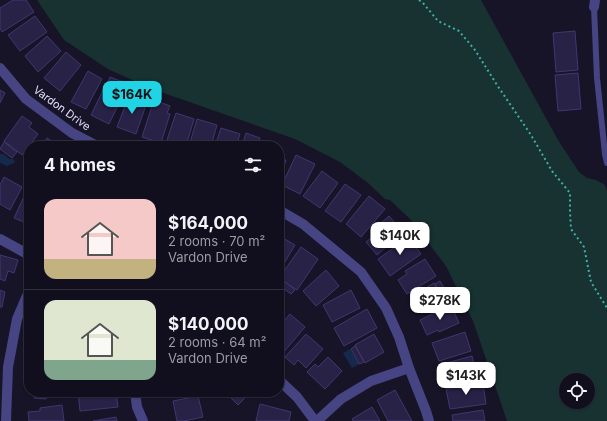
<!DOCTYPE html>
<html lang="en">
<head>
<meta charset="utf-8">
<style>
	body { margin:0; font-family:Inter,sans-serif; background:#1e1d2b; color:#f1f3f6; height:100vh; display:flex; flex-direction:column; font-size:15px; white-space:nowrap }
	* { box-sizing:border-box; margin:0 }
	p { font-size:13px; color:#9c9ca4 }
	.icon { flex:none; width:22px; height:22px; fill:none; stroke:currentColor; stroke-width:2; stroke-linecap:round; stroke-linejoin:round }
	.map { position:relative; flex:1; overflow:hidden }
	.drawer { position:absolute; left:24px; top:141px; width:260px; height:256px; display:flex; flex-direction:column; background:#110f1e; border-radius:16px; box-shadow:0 1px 3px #0004,0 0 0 1px #302f3c }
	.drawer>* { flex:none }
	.tools { position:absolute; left:559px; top:373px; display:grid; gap:8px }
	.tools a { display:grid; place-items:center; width:36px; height:36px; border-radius:50%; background:#110f1e; box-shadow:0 1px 3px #0004,0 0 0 1px #302f3c; font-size:20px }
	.price { position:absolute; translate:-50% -34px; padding:0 9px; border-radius:8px; background:#fff; color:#222; font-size:13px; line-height:26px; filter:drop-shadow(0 1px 2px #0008) }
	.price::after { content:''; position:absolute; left:50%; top:24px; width:12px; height:9px; margin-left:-6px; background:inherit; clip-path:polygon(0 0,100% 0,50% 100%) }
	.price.active { background:#20d4e6; color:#111 }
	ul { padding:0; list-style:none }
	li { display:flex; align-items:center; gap:12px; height:100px; padding:0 20px }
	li+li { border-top:1px solid #302f3c }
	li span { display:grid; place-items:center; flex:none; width:112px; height:80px; border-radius:12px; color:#555 }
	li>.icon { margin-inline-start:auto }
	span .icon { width:48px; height:48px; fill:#fffc; stroke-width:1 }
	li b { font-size:17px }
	h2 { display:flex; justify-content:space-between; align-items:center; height:48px; padding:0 20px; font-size:17px }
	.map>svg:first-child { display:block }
	.green { fill:#173230; fill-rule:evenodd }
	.water { fill:#152a4b }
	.building { fill:#292247; stroke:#413670 }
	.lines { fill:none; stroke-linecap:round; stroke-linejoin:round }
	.path { stroke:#3fafa7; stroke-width:2; stroke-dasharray:2 3; stroke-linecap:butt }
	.lane { stroke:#464482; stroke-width:6 }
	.street { stroke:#464482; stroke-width:10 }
	.labels { text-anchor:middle; stroke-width:4; stroke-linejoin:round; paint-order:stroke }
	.street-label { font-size:11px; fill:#e1defb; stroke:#171428 }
</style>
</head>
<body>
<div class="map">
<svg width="607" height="421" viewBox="0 0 607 421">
	<rect width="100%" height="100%" fill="#171428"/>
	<path class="green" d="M37 0H481L558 140 579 172 587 178 596 180 605 185 607 191V421H507L473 321 446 266 410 219 390 200 385 199 368 183 340 162 295 139 152 89 108 69 64 40ZM566 380H588V402H566Z"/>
	<g class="water">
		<polygon points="0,154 3,154 10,159 13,159 15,161 14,163 7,166 0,163"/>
		<polygon points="350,349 359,364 352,368 343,353"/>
	</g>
	<g class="building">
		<polygon points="13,0 26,0 34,12 2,32 0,28 0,8"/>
		<polygon points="35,16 47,32 20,51 8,35"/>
		<polygon points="575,31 578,70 556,72 553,33"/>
		<polygon points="47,36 61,51 38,72 25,56"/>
		<polygon points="66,52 81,65 60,91 44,78"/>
		<polygon points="88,71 102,79 86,109 71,102"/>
		<polygon points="578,73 581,109 558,111 555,75"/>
		<polygon points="110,77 123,82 121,88 108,82"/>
		<polygon points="107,82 125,91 109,124 91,115"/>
		<polygon points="0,90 5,93 0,103"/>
		<polygon points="137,90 149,94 146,100 135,97"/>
		<polygon points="129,96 147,102 136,134 117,127"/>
		<polygon points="154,100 170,106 167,113 170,114 161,143 142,137"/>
		<polygon points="176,113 194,119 186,146 165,146"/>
		<polygon points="22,116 32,123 29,127 38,134 22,155 4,141"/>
		<polygon points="197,119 217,125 211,146 189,146"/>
		<polygon points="221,128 240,134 236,146 215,146"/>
		<polygon points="246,133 260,138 258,144 263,146 242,146"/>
		<polygon points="47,138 59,146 42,146"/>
		<polygon points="4,142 17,152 12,158 0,149"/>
		<polygon points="296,155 315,164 300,194 282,185"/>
		<polygon points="279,158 286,160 279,182"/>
		<polygon points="322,171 338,183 320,208 303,196"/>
		<polygon points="4,177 22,187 10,210 0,204 0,185"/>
		<polygon points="345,184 361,195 341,222 325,211"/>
		<polygon points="27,190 29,190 29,224 14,218"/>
		<polygon points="369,196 385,209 361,237 346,224"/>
		<polygon points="389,216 403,232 377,255 366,242 376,234 373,230"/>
		<polygon points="281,237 295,245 279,272 279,240"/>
		<polygon points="409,237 421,254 390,276 378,259"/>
		<polygon points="301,247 318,259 297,290 279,278"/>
		<polygon points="0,255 18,260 14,273 8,271 5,281 0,279"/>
		<polygon points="425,259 436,276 407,294 398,280 407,274 405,271"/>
		<polygon points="326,270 339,286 316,306 303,291"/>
		<polygon points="280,278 295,290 291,294 279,285 279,280"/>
		<polygon points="440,281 446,291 441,294 435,284"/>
		<polygon points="434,283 444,301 425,311 424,308 419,311 411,297"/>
		<polygon points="0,290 5,292 2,307 0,307"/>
		<polygon points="351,290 360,308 332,322 323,305"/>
		<polygon points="451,305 459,323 439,332 438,330 427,335 420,320"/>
		<polygon points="367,309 377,328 344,346 334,328"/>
		<polygon points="290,314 305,327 283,353 279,349 279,327"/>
		<polygon points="465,332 471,351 439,361 432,343"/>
		<polygon points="306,334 323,349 306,368 298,360 294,365 285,357"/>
		<polygon points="374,334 384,352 365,363 355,345"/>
		<polygon points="355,346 364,362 359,364 351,349"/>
		<polygon points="472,356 477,375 444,384 439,365"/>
		<polygon points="328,357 342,371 325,389 307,372 315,364 318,367"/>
		<polygon points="483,383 486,404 450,409 446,389"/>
		<polygon points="395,390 412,421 388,421 377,400"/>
		<polygon points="35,392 61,392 60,397 47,395 46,399 34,398"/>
		<polygon points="78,392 116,392 118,407 80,411"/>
		<polygon points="156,392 183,392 168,393 168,396 156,396"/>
		<polygon points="225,392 255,392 250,397 248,395 238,405"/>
		<polygon points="198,396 203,417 184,421 177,421 173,401"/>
		<polygon points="260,404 291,412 289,421 256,421"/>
		<polygon points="62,405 64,421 29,421 28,412 40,411 40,408"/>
		<polygon points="372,407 380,421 353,421 352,419"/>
		<polygon points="483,410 485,421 453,421 452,415"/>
		<polygon points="116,417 117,421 93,421"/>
	</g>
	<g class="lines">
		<polyline class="path" points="419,0 423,3 438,21 459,31 475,50 497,85 531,135 552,171 570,193 570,212 571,229 584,247 591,282 607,308"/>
		<polyline class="lane" points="594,7 597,78 605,154 607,163"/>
		<g class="street">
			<polyline points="594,7 595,0"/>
			<polyline points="0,68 26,99 72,133 97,146"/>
			<polyline points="279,210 303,224 361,272 386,308 399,337 409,368 426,411 429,421"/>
			<polyline points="0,239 29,255"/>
			<polyline points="279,380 297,397 315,421"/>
			<polyline points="135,392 137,407 143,421"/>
			<polyline points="6,421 8,367 17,319 29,291"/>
			<polyline points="317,421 341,399 371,381 409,368"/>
		</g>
	</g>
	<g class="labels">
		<g class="street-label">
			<text transform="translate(62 108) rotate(36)" y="4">Vardon Drive</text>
		</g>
	</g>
</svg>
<div class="tools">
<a><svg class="icon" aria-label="locate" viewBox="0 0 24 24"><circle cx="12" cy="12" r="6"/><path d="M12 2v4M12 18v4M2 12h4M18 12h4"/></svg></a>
</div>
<b class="price active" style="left:132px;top:115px">$164K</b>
<b class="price" style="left:400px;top:256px">$140K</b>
<b class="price" style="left:440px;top:321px">$278K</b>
<b class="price" style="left:466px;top:396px">$143K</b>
<section class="drawer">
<h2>4 homes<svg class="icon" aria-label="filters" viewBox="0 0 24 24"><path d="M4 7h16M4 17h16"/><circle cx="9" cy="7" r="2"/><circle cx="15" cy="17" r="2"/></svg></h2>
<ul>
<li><span style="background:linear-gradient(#f6c9c9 75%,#c2b280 0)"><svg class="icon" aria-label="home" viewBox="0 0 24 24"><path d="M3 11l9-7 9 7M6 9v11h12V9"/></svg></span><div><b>$164,000</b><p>2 rooms · 70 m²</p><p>Vardon Drive</p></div></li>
<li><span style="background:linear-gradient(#dfe7d0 75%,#7fa58c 0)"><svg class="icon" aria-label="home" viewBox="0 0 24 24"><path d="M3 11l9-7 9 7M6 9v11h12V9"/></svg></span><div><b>$140,000</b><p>2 rooms · 64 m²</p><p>Vardon Drive</p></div></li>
</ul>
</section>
</div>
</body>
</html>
